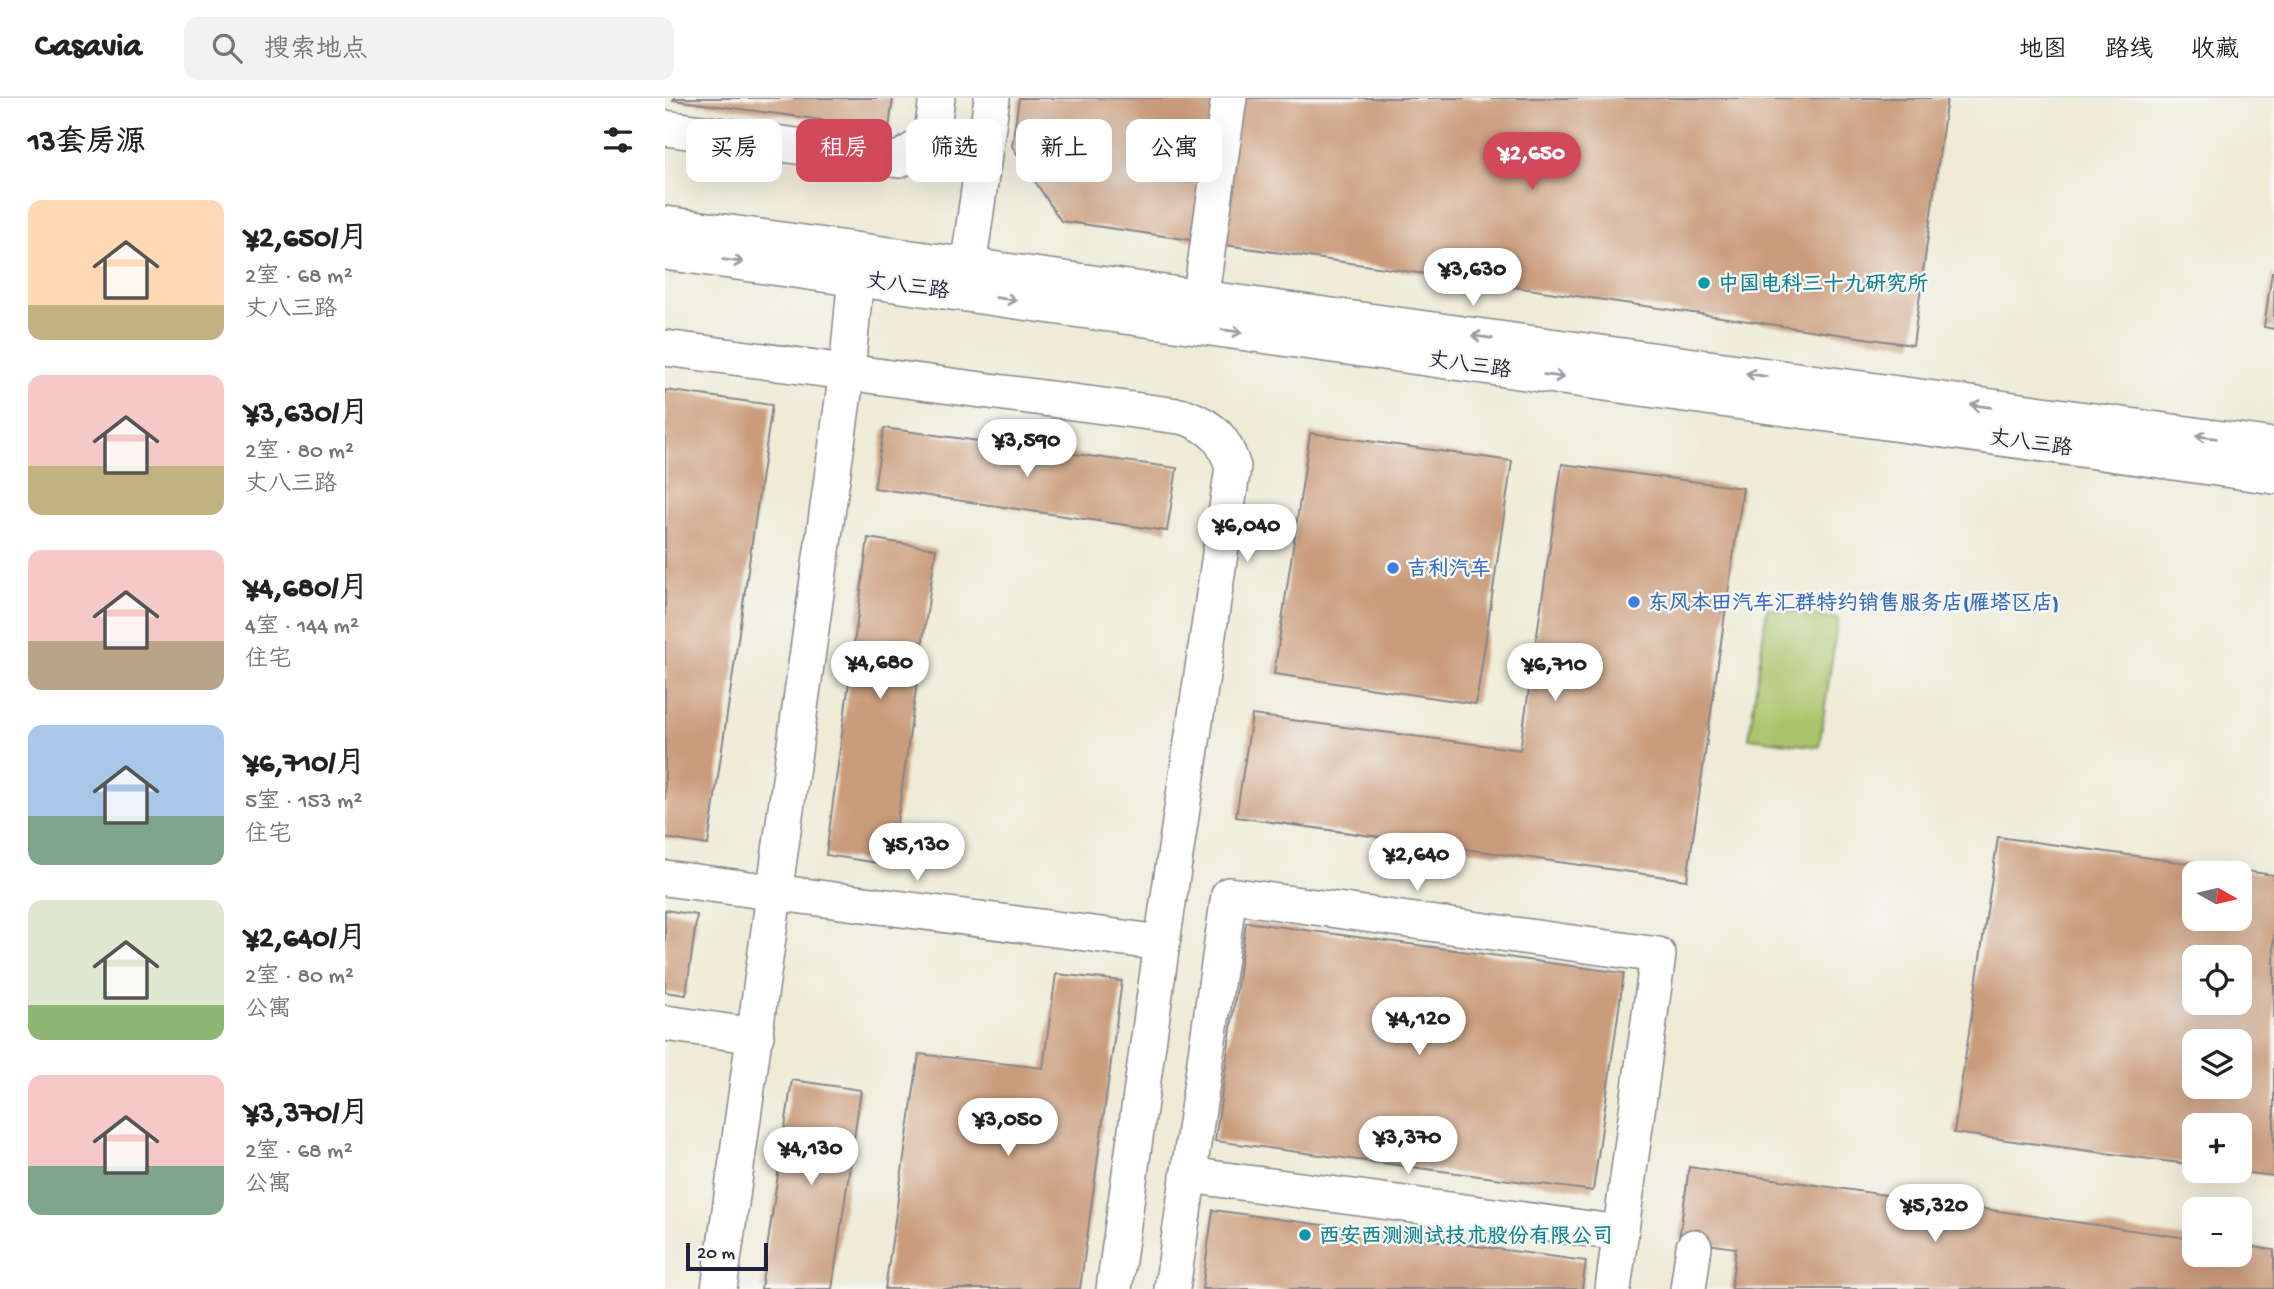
<!DOCTYPE html>
<html lang="zh">
<head>
<meta charset="utf-8">
<style>
	body { margin:0; font-family:"Gochi Hand","LXGW WenKai TC",sans-serif; background:#f2f2f2; color:#222; height:100vh; display:flex; flex-direction:column; font-size:26px; white-space:nowrap }
	* { box-sizing:border-box; margin:0 }
	p { font-size:23px; color:#767676 }
	.icon { flex:none; width:38px; height:38px; fill:none; stroke:currentColor; stroke-width:2; stroke-linecap:round; stroke-linejoin:round }
	.map { position:relative; flex:1; overflow:hidden }
	.side { display:flex; flex-direction:column; background:#fff; width:665px }
	.side>* { flex:none }
	.top-card { position:absolute; left:21px; top:21px; width:665px; height:63px; display:flex; gap:14px }
	.needle { width:46px; rotate:98deg }
	.tools { position:absolute; left:1517px; top:763px; display:grid; gap:14px }
	.tools a { display:grid; place-items:center; width:70px; height:70px; border-radius:14px; background:#fff; box-shadow:0 7px 28px #0002; font-size:35px }
	.scale { position:absolute; left:21px; bottom:18px; width:82px; box-sizing:border-box; padding-left:7px; border:4px solid #22223b; border-top:0; font-size:19px; line-height:24px; white-space:nowrap; color:#22223b; -webkit-text-stroke:5px #f6f6f2; paint-order:stroke }
	.price { position:absolute; translate:-50% -60px; padding:0 16px; border-radius:24px; background:#fff; color:#222; font-size:23px; line-height:46px; filter:drop-shadow(0 2px 4px #0008) }
	.price::after { content:''; position:absolute; left:50%; top:42px; width:21px; height:16px; margin-left:-10px; background:inherit; clip-path:polygon(0 0,100% 0,50% 100%) }
	.price.active { background:#d1495b; color:#fff }
	ul { padding:0; list-style:none }
	li { display:flex; align-items:center; gap:21px; height:175px; padding:0 28px }
	li span { display:grid; place-items:center; flex:none; width:196px; height:140px; border-radius:14px; color:#555 }
	li>.icon { margin-inline-start:auto }
	span .icon { width:84px; height:84px; fill:#fffc; stroke-width:1 }
	li b { font-size:30px }
	h2 { display:flex; justify-content:space-between; align-items:center; height:84px; padding:0 28px; font-size:30px }
	.tag { padding:0 24px; border-radius:14px; background:#fff; box-shadow:0 7px 28px #0002; font-size:24px; line-height:63px }
	.tag.active { background:#d1495b; color:#fff }
	header { display:flex; align-items:center; gap:42px; box-sizing:border-box; height:98px; padding:0 35px; background:#fff; border-bottom:2px solid #e0e0e0 }
	header strong { font-size:33px }
	nav { display:flex; gap:38px; margin-inline-start:auto; font-size:24px }
	.search { width:490px; height:63px; background:#f2f2f2; display:flex; align-items:center; gap:18px; box-sizing:border-box; padding:0 24px; border-radius:14px; color:#767676; font-size:26px }
	main { display:flex; flex:1; min-height:0 }
	.map>svg:first-child { display:block }
	.green { fill:#abc46a; stroke:#667352; stroke-width:2 }
	.building { fill:#ca9c7c; fill-rule:evenodd }
	.lines { fill:none; stroke-linecap:round; stroke-linejoin:round }
	.minor-casing { stroke:#888689; stroke-width:38 }
	.minor { stroke:#fff; stroke-width:35 }
	.oneway { stroke:#9c9ca7 }
	.culture-dot { fill:#0f9aa8; stroke:#f6f6f2; stroke-width:2.5 }
	.shop-dot { fill:#3f7fe0; stroke:#f6f6f2; stroke-width:2.5 }
	.labels { text-anchor:middle; stroke-width:5; stroke-linejoin:round; paint-order:stroke }
	.culture-label { font-size:21px; font-weight:bold; fill:#0d838f; stroke:#f6f6f2; text-anchor:start }
	.street-label { font-size:21px; fill:#22223b; stroke:#f6f6f2 }
	.shop-label { font-size:21px; font-weight:bold; fill:#366cbe; stroke:#f6f6f2; text-anchor:start }
</style>
</head>
<body>
<header>
<strong>Casavia</strong>
<div class="search"><svg class="icon" aria-label="search" viewBox="0 0 24 24"><circle cx="10" cy="10" r="6"/><path d="M15 15l6 6"/></svg>搜索地点</div>
<nav><a>地图</a><a>路线</a><a>收藏</a></nav>
</header>
<main>
<section class="side">
<h2>13套房源<svg class="icon" aria-label="filters" viewBox="0 0 24 24"><path d="M4 7h16M4 17h16"/><circle cx="9" cy="7" r="2"/><circle cx="15" cy="17" r="2"/></svg></h2>
<ul>
<li><span style="background:linear-gradient(#ffd9b3 75%,#c2b280 0)"><svg class="icon" aria-label="home" viewBox="0 0 24 24"><path d="M3 11l9-7 9 7M6 9v11h12V9"/></svg></span><div><b>¥2,650/月</b><p>2室 · 68 m²</p><p>丈八三路</p></div></li>
<li><span style="background:linear-gradient(#f6c9c9 65%,#c2b280 0)"><svg class="icon" aria-label="home" viewBox="0 0 24 24"><path d="M3 11l9-7 9 7M6 9v11h12V9"/></svg></span><div><b>¥3,630/月</b><p>2室 · 80 m²</p><p>丈八三路</p></div></li>
<li><span style="background:linear-gradient(#f6c9c9 65%,#b9a48a 0)"><svg class="icon" aria-label="home" viewBox="0 0 24 24"><path d="M3 11l9-7 9 7M6 9v11h12V9"/></svg></span><div><b>¥4,680/月</b><p>4室 · 144 m²</p><p>住宅</p></div></li>
<li><span style="background:linear-gradient(#a9c7e8 65%,#7fa58c 0)"><svg class="icon" aria-label="home" viewBox="0 0 24 24"><path d="M3 11l9-7 9 7M6 9v11h12V9"/></svg></span><div><b>¥6,710/月</b><p>5室 · 153 m²</p><p>住宅</p></div></li>
<li><span style="background:linear-gradient(#dfe7d0 75%,#8fb573 0)"><svg class="icon" aria-label="home" viewBox="0 0 24 24"><path d="M3 11l9-7 9 7M6 9v11h12V9"/></svg></span><div><b>¥2,640/月</b><p>2室 · 80 m²</p><p>公寓</p></div></li>
<li><span style="background:linear-gradient(#f6c9c9 65%,#7fa58c 0)"><svg class="icon" aria-label="home" viewBox="0 0 24 24"><path d="M3 11l9-7 9 7M6 9v11h12V9"/></svg></span><div><b>¥3,370/月</b><p>2室 · 68 m²</p><p>公寓</p></div></li>
</ul>
</section>
<div class="map">
<svg width="1609" height="1191" viewBox="0 0 1609 1191">
	<rect width="100%" height="100%" fill="#f6f6f2"/>
	<filter id="ink" filterUnits="userSpaceOnUse"><feTurbulence type="fractalNoise" baseFrequency=".0143" numOctaves="2"/><feDisplacementMap in="SourceGraphic" scale="14" xChannelSelector="R" yChannelSelector="G"/><feConvolveMatrix kernelMatrix="1 2 1 2 8 2 1 2 1" color-interpolation-filters="sRGB"/></filter>
	<filter id="wash" filterUnits="userSpaceOnUse"><feTurbulence type="fractalNoise" baseFrequency=".00686" numOctaves="4" result="noise"/><feDisplacementMap in="SourceGraphic" scale="28" xChannelSelector="R" yChannelSelector="G"/><feGaussianBlur stdDeviation="1.57" result="paint"/><feColorMatrix in="noise" values="0 0 0 0 0 0 0 0 0 0 0 0 0 0 0 0 0 1.4 0 .05"/><feComposite in="paint" operator="in"/></filter>
	<g filter="url(#wash)">
		<rect width="100%" height="100%" fill="#eeebd7"/>
		<polygon class="green" points="1102,510 1173,521 1154,649 1084,640"/>
		<g id="blocks">
			<g class="building">
				<polygon points="9,0 228,0 224,31 8,2"/>
				<polygon points="354,0 1282,0 1248,247 396,123 347,48"/>
				<polygon points="1607,174 1609,174 1609,231 1599,229"/>
				<polygon points="0,292 107,307 43,747 0,740"/>
				<polygon points="219,330 512,370 502,433 209,390"/>
				<polygon points="645,335 847,363 811,606 609,576"/>
				<polygon points="897,366 1078,390 1022,782 571,719 587,617 855,652"/>
				<polygon points="203,440 271,451 226,767 161,757"/>
				<path d="M1333 739 1609 777V1078L1575 1074V1027H1530V1067L1289 1035ZM1530 775H1575V821H1530ZM1530 859H1575V905H1530ZM1530 943H1575V989H1530Z"/>
				<polygon points="0,812 32,817 21,897 0,894"/>
				<polygon points="581,824 959,875 928,1093 550,1043"/>
				<polygon points="391,876 457,883 415,1191 220,1191 254,956 378,970"/>
				<polygon points="127,982 196,992 167,1191 96,1191"/>
				<polygon points="1024,1069 1530,1141 1530,1157 1575,1157 1575,1147 1609,1152 1609,1191 1066,1191 1071,1150 1014,1142"/>
				<polygon points="548,1112 921,1163 917,1191 537,1191"/>
			</g>
		</g>
	</g>
	<g filter="url(#ink)">
		<use href="#blocks" fill-opacity="0" stroke="#888689" stroke-width="2"/>
		<g class="lines">
			<g class="minor-casing">
				<g id="minor">
					<polyline points="0,30 234,62 266,41 272,0"/>
					<polyline points="0,126 1609,348"/>
					<polyline points="0,154 1609,378"/>
					<polyline points="300,191 327,0"/>
					<polyline points="532,224 564,0"/>
					<path d="M0 250 521 319C549 330 559 341 568 369L497 845 449 1191"/>
					<polyline points="0,780 497,845"/>
					<polyline points="0,925 91,938"/>
					<polyline points="523,1077 955,1135"/>
					<polyline points="54,1191 182,273 193,157"/>
					<polyline points="507,1191 564,797 993,857 948,1191"/>
					<polyline points="1023,1191 1029,1149"/>
				</g>
			</g>
			<use href="#minor" class="minor"/>
		</g>
		<defs><path id="oneway-shaft" d="M-6 0H5M1.5-3L5.5 0L1.5 3" fill="none" stroke-width="1.6" stroke-linecap="round" stroke-linejoin="round" transform="scale(1.75)"/></defs>
		<g class="oneway">
			<use href="#oneway-shaft" transform="translate(68 163) rotate(8)"/>
			<use href="#oneway-shaft" transform="translate(341 201) rotate(8)"/>
			<use href="#oneway-shaft" transform="translate(567 233) rotate(8)"/>
			<use href="#oneway-shaft" transform="translate(817 239) rotate(-172)"/>
			<use href="#oneway-shaft" transform="translate(1091 277) rotate(-172)"/>
			<use href="#oneway-shaft" transform="translate(889 278) rotate(8)"/>
			<use href="#oneway-shaft" transform="translate(1316 308) rotate(-172)"/>
			<use href="#oneway-shaft" transform="translate(1541 339) rotate(-172)"/>
		</g>
	</g>
	<g class="culture-dot">
		<circle cx="1039" cy="185" r="7"/>
		<circle cx="640" cy="1137" r="7"/>
	</g>
	<g class="shop-dot">
		<circle cx="728" cy="470" r="7"/>
		<circle cx="969" cy="504" r="7"/>
	</g>
	<g class="labels">
		<g class="culture-label">
			<text x="1053" y="192">中国电科三十九研究所</text>
			<text x="654" y="1144">西安西测测试技术股份有限公司</text>
		</g>
		<g class="street-label">
			<text transform="translate(243 187) rotate(8)" y="7">丈八三路</text>
			<text transform="translate(805 266) rotate(8)" y="7">丈八三路</text>
			<text transform="translate(1366 344) rotate(8)" y="7">丈八三路</text>
		</g>
		<g class="shop-label">
			<text x="742" y="477">吉利汽车</text>
			<text x="983" y="511">东风本田汽车汇群特约销售服务店(雁塔区店)</text>
		</g>
	</g>
</svg>
<div class="tools">
<a><svg class="needle" viewBox="-14 -14 28 28"><path d="M0-13l5 13h-10z" fill="#e53935"/><path d="M0 13l5-13h-10z" fill="#767676"/></svg></a>
<a><svg class="icon" aria-label="locate" viewBox="0 0 24 24"><circle cx="12" cy="12" r="6"/><path d="M12 2v4M12 18v4M2 12h4M18 12h4"/></svg></a>
<a><svg class="icon" aria-label="layers" viewBox="0 0 24 24"><path d="M12 4l9 5-9 5-9-5zM3 14l9 5 9-5"/></svg></a>
<a>+</a>
<a>−</a>
</div>
<div class="scale">20 m</div>
<b class="price active" style="left:867px;top:94px">¥2,650</b>
<b class="price" style="left:808px;top:210px">¥3,630</b>
<b class="price" style="left:362px;top:381px">¥3,590</b>
<b class="price" style="left:582px;top:466px">¥6,040</b>
<b class="price" style="left:215px;top:603px">¥4,680</b>
<b class="price" style="left:890px;top:605px">¥6,710</b>
<b class="price" style="left:252px;top:785px">¥5,130</b>
<b class="price" style="left:752px;top:795px">¥2,640</b>
<b class="price" style="left:754px;top:959px">¥4,120</b>
<b class="price" style="left:343px;top:1060px">¥3,050</b>
<b class="price" style="left:743px;top:1078px">¥3,370</b>
<b class="price" style="left:146px;top:1089px">¥4,130</b>
<b class="price" style="left:1270px;top:1146px">¥5,320</b>
<div class="top-card">
<a class="tag">买房</a>
<a class="tag active">租房</a>
<a class="tag">筛选</a>
<a class="tag">新上</a>
<a class="tag">公寓</a>
</div>
</div>
</main>
</body>
</html>
